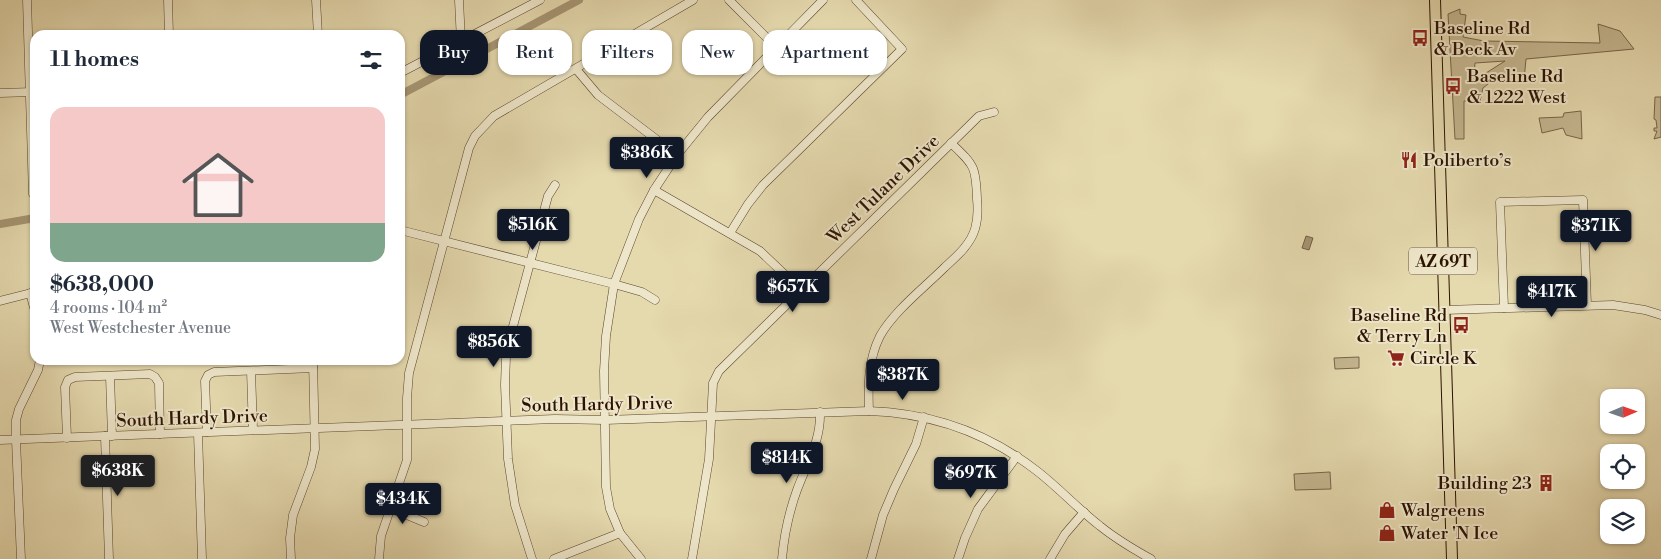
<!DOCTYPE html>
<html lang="en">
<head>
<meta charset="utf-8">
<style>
	body { margin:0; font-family:"Libre Bodoni",serif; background:#f2f2f3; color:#1f2937; height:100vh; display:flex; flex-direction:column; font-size:19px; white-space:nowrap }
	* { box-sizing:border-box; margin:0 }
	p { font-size:16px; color:#747a83 }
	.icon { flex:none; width:28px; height:28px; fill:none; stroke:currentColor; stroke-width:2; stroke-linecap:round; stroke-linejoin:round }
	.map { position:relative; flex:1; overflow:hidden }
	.sheet { position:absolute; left:30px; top:30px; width:375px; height:335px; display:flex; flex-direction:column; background:#fff; border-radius:15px; box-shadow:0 1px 4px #0004 }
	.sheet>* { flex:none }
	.guide { position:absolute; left:420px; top:30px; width:475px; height:45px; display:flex; gap:10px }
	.needle { width:32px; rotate:88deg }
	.controls { position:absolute; left:1600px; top:389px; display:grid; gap:10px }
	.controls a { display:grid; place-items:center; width:45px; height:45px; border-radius:10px; background:#fff; box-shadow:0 1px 4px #0004; font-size:25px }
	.price { position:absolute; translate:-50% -42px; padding:0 11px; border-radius:5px; background:#111827; color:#fff; font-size:16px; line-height:32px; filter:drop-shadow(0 1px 2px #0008) }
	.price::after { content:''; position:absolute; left:50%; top:30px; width:15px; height:11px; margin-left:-8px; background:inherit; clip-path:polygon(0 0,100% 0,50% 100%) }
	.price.current { background:#222; color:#fff }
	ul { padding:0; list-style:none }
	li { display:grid; align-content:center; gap:10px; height:265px; padding:0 20px }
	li+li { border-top:1px solid #e0e1e3 }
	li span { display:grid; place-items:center; height:155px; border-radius:15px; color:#555 }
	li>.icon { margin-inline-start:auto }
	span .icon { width:90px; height:90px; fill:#fffc; stroke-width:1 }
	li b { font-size:21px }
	h2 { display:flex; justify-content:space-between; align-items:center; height:60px; padding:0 20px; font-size:21px }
	.tag { padding:0 18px; border-radius:15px; background:#fff; box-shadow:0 1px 4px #0004; font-size:18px; line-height:45px }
	.tag.current { background:#111827; color:#fff }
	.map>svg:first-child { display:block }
	.green { fill:#c5b791; stroke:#786449; fill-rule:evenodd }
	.water { fill:#a69573; stroke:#756145 }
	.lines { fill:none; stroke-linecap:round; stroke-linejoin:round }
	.canal { stroke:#a69573; stroke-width:8 }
	.minor-casing { stroke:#5a442c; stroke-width:9 }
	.major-casing { stroke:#2b1201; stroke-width:12 }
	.minor { stroke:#eee6ca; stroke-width:8 }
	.major { stroke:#e5d9ae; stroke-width:10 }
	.labels { text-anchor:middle; stroke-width:4; stroke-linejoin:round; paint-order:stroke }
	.shield { fill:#eee6ca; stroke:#66523d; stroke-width:1 }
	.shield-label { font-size:16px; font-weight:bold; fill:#2b1201 }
	.poi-label { font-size:18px; fill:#2b1201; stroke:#eee6ca; text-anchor:start }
	.street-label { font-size:18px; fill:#2b1201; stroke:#eee6ca }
</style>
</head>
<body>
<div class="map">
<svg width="1661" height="559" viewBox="0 0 1661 559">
	<rect width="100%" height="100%" fill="#e5d9ae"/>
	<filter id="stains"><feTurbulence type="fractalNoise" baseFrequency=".004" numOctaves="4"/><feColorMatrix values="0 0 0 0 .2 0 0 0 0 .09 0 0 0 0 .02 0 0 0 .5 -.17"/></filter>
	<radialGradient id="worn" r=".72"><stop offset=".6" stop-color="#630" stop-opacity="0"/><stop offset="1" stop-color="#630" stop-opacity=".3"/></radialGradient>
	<g class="green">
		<path d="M1460 9V14L1466 15 1463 37 1484 41 1600 43 1598 24 1620 31 1634 49 1526 59 1524 80H1493L1483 88 1480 101H1464V139H1455L1448 14ZM1505 61 1486 73 1474 77 1475 63Z"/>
		<polygon points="1655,97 1661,97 1661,137 1654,139 1657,131 1654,131 1654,128 1657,128 1656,120 1654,119"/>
		<polygon points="1581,111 1582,139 1566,135 1563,128 1542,133 1539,118 1563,117 1564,113"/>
		<polygon points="1359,357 1359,368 1335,369 1334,358"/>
		<polygon points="1330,472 1331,489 1295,490 1294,474"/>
	</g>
	<polygon class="water" points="1306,236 1313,238 1309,250 1302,248"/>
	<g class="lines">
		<g class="canal">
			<polyline points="400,95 579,0"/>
			<polyline points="0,224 35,218"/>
		</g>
		<g class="minor-casing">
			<g id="minor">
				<polyline points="27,0 33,194"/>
				<polyline points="168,0 169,35"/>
				<polyline points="316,0 318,35"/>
				<polyline points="459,0 461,41"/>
				<polyline points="729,0 777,48"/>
				<polyline points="576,69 598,95 677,155"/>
				<polyline points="400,73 540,0"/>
				<polyline points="0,93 33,92"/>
				<polyline points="654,190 760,251 801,290"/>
				<polyline points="400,230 614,284 642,292 655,300"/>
				<polyline points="730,233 748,204 763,185 902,49 856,0"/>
				<polyline points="30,293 35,311"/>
				<polyline points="0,301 35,292"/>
				<polyline points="1504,308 1500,202 1583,200 1587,305"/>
				<polyline points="1444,310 1613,305 1645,310 1661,315"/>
				<polyline points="251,371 253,430"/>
				<polyline points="110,376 112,436"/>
				<path d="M869 411C868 385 868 360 880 336 894 311 924 288 945 267 957 256 970 245 975 229 978 219 978 209 977 199 976 166 974 165 951 143"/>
				<polyline points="207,432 205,381 208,375 214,372 313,368"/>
				<polyline points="198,433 202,559"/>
				<polyline points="105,436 109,559"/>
				<polyline points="67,438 65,387 68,380 75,377 150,374 155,377 159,383 160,434"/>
				<path d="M0 440 555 419 605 420 869 411C930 413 988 433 1037 471 1059 488 1078 509 1100 526 1116 539 1133 549 1151 559"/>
				<polyline points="390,508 424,522"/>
				<polyline points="21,559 16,440 16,420 19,409 38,370 40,360"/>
				<polyline points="291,559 290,538 293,515 311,467 315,449 313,360"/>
				<polyline points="379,559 381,536 407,460 407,398 409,373 469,148 475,136 494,116 693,0"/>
				<polyline points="532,559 515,505 508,459 505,385 506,356 512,330 548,196 555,185"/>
				<polyline points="554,559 620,533"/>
				<polyline points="641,559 620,533 610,509 606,487 604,371 606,336 614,284 639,219 654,190 677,155 708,117 823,0"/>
				<polyline points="692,559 709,459 713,383 719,371 979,116 994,112"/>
				<path d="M782 559C784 536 789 512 797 490 807 463 821 441 820 412"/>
				<polyline points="871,559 883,515 894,489 916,444 924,417"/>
				<polyline points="958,559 965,538 978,509 1017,456"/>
				<polyline points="1050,559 1065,534 1084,512"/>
			</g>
		</g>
		<g class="major-casing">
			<polyline id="major" points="1435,0 1452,559"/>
		</g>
		<use href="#minor" class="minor"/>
		<use href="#major" class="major"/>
	</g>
	<defs>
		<g id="bus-bare" transform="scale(1.35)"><path d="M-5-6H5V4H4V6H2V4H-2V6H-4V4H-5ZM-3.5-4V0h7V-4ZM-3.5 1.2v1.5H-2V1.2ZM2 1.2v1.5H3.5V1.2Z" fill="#8f2418" stroke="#eee6ca" stroke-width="2.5" paint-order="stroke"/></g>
		<g id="restaurant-bare" transform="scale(1.35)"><path d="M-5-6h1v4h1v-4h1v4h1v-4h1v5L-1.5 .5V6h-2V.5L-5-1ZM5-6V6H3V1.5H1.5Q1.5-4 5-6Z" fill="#8f2418" stroke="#eee6ca" stroke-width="2.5" paint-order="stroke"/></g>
		<g id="supermarket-bare" transform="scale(1.35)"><path d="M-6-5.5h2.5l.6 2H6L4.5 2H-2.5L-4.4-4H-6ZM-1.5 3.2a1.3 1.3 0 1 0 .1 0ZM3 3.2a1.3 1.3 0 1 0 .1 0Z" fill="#8f2418" stroke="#eee6ca" stroke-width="2.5" paint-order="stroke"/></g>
		<g id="building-bare" transform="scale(1.35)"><path d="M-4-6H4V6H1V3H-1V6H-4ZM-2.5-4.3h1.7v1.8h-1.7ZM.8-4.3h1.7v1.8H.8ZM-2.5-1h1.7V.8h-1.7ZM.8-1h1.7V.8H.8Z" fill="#8f2418" stroke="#eee6ca" stroke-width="2.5" paint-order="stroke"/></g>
		<g id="shop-bare" transform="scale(1.35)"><path d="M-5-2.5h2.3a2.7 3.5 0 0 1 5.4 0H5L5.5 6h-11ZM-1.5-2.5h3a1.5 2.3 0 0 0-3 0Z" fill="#8f2418" stroke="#eee6ca" stroke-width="2.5" paint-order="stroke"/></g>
	</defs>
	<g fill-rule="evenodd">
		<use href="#bus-bare" x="1420" y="38"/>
		<use href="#bus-bare" x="1453" y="86"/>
		<use href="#restaurant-bare" x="1409" y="160"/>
		<use href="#bus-bare" x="1461" y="325"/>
		<use href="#supermarket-bare" x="1396" y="358"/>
		<use href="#building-bare" x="1546" y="483"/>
		<use href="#shop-bare" x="1387" y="510"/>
		<use href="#shop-bare" x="1387" y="533"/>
	</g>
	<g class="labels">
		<rect class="shield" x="1409" y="247.5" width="68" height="27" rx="4"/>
		<g class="shield-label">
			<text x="1443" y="267">AZ 69T</text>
		</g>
		<g class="poi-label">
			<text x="1434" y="34">Baseline Rd<tspan x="1434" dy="21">&amp; Beck Av</tspan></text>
			<text x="1467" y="82">Baseline Rd<tspan x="1467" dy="21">&amp; 1222 West</tspan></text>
			<text x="1423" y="166">Poliberto’s</text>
			<text x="1447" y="321" text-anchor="end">Baseline Rd<tspan x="1447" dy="21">&amp; Terry Ln</tspan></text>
			<text x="1410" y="364">Circle K</text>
			<text x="1532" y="489" text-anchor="end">Building 23</text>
			<text x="1401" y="516">Walgreens</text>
			<text x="1401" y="539">Water 'N Ice</text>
		</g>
		<g class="street-label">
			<text transform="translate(883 189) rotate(-44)" y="6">West Tulane Drive</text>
			<text transform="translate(597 404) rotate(-1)" y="6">South Hardy Drive</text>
			<text transform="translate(192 418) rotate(-2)" y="6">South Hardy Drive</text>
		</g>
	</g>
	<rect width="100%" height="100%" filter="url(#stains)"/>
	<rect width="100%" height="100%" fill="url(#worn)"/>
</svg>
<div class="controls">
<a><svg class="needle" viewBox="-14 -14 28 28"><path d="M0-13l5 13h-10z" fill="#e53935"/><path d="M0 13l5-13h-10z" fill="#747a83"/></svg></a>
<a><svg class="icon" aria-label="locate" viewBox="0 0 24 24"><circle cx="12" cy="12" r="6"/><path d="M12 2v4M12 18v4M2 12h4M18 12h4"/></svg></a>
<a><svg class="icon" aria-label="layers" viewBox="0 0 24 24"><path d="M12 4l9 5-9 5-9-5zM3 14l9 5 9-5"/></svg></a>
</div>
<b class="price" style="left:647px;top:179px">$386K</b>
<b class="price" style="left:533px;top:251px">$516K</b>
<b class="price" style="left:1596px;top:252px">$371K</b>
<b class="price" style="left:793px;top:313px">$657K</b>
<b class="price" style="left:1552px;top:318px">$417K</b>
<b class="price" style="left:494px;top:368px">$856K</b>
<b class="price" style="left:903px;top:401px">$387K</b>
<b class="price" style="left:787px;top:484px">$814K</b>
<b class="price current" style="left:118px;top:497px">$638K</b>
<b class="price" style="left:971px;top:499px">$697K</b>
<b class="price" style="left:403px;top:525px">$434K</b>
<div class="guide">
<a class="tag current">Buy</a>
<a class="tag">Rent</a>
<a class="tag">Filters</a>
<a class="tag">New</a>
<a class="tag">Apartment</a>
</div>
<section class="sheet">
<h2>11 homes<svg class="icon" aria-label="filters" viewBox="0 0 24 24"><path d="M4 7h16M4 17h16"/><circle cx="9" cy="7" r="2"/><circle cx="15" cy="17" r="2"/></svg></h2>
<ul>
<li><span style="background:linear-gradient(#f6c9c9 75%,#7fa58c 0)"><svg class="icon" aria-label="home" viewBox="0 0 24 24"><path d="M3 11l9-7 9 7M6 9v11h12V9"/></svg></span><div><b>$638,000</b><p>4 rooms · 104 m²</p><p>West Westchester Avenue</p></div></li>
</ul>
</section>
</div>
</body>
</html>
